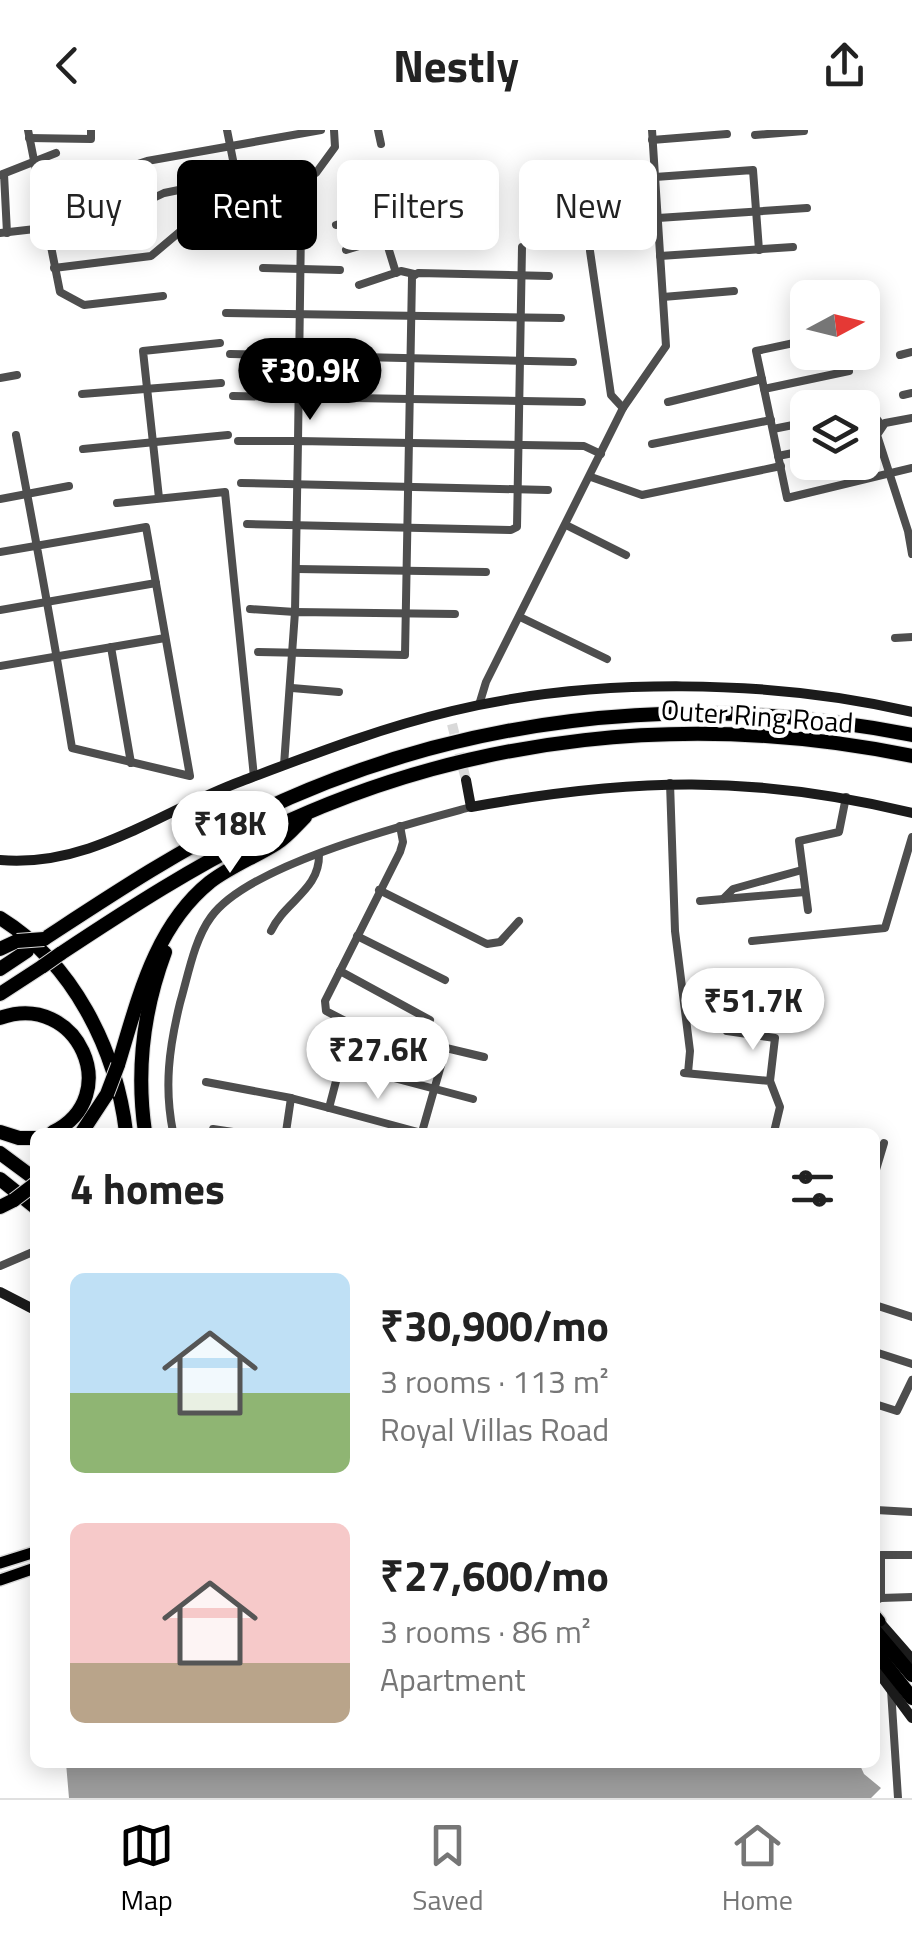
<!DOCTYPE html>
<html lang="en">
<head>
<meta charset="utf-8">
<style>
	body { margin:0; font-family:"Titillium Web",sans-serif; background:#f6f6f6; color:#222; height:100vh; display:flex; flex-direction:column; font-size:38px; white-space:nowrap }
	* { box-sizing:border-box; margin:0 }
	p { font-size:32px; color:#767676 }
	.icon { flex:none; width:55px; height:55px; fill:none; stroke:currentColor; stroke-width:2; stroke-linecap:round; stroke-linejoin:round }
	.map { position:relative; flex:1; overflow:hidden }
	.side { position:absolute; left:30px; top:998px; width:850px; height:640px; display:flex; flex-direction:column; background:#fff; border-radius:15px; box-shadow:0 5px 25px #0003 }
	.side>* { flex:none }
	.hud { position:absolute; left:30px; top:30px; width:852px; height:90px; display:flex; gap:20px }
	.needle { width:65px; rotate:83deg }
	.fabs { position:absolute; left:790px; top:150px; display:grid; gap:20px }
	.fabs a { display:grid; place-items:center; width:90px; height:90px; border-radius:15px; background:#fff; box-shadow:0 5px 25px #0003; font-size:50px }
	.price { position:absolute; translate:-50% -85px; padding:0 22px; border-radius:35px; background:#fff; color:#222; font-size:32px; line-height:65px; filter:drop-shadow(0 2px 5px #0008) }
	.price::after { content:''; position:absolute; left:50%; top:60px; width:30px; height:22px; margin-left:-15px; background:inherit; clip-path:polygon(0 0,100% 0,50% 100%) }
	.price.on { background:#000; color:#fff }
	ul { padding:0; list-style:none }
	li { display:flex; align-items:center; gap:30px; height:250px; padding:0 40px }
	li span { display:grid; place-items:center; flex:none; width:280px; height:200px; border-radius:15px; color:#555 }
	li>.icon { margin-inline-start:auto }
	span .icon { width:120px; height:120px; fill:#fffc; stroke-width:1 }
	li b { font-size:42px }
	h2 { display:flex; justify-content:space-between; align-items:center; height:120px; padding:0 40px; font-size:42px }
	.tag { padding:0 35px; border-radius:15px; background:#fff; box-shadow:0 5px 25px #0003; font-size:35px; line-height:90px }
	.tag.on { background:#000; color:#fff }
	header { display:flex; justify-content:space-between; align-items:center; height:130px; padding:0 40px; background:#fff; font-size:45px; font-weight:700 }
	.dock { display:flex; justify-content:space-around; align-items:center; height:140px; border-top:2px solid #e0e0e0; background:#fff; font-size:28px; color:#767676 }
	.dock a { display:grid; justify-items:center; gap:5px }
	.dock .on { color:#000 }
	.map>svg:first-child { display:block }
	.water { fill:#9c9c9c }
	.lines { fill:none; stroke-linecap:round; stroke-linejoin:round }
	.secondary-tunnel { stroke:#d9d9d9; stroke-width:10; stroke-dasharray:10 5; stroke-linecap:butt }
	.primary-casing { stroke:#dbdbdb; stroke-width:14 }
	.highway-casing { stroke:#dbdbdb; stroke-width:16 }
	.street { stroke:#4e4e4e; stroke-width:8 }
	.secondary { stroke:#1b1b1b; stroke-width:10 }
	.primary { stroke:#000; stroke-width:11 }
	.highway { stroke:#000; stroke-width:14 }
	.highway-bridge-casing { stroke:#dbdbdb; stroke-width:16; stroke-linecap:butt }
	.highway-bridge { stroke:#000; stroke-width:14 }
	.labels { text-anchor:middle; stroke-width:8; stroke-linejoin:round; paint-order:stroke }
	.street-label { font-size:28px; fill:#000; stroke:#fff }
</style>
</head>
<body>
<header><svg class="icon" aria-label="back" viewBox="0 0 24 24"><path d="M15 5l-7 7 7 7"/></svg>Nestly<svg class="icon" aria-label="share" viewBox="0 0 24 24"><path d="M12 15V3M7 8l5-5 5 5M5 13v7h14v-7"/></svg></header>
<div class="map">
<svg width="912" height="1668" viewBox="0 0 912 1668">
	<rect width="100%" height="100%" fill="#fff"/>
	<polygon class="water" points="636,1632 859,1633 864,1644 881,1658 871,1668 69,1668 66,1633"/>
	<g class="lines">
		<polyline class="secondary-tunnel" points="452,594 466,650"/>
		<g class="primary-casing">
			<g id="primary">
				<polyline points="0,1433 35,1422"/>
				<polyline points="0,1450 35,1438"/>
				<polyline points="875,1485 880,1491"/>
			</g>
		</g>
		<g class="highway-casing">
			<g id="highway">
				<path d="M0 788C73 833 116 919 126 1002"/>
				<path d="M44 809C110 766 176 722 246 688 453 586 686 559 912 605"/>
				<polyline points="0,819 17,811"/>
				<path d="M60 824C128 779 196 735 269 700 470 604 694 581 912 626"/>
				<polyline points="0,839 27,821"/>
				<polyline points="0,864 43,836"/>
				<path d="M0 888C78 860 125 967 53 1002"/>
				<path d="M118 935C138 870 154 797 210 752 231 736 255 727 277 713 287 707 296 696 305 687"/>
				<polyline points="0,1002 19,1008 35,1008"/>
				<polyline points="82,1002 107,964"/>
				<path d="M145 1002C136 940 143 881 165 822"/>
				<polyline points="0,1023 35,1049"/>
				<polyline points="0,1049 35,1077"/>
				<polyline points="0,1077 14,1070"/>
				<polyline points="875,1501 912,1545"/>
				<polyline points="875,1521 912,1568"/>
			</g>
		</g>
		<g class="street">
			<polyline points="28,0 60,162 84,175 163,166"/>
			<polyline points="378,0 381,14"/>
			<polyline points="755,5 804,1"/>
			<polyline points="29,8 91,9 91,0"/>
			<polyline points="652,10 727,4"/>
			<polyline points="4,44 7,103"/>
			<polyline points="0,45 56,23"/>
			<polyline points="655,47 753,40 759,120"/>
			<polyline points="377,81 396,143"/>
			<polyline points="658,88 807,78"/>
			<polyline points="78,94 77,61 80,53 147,31 321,0"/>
			<polyline points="336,95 405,73"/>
			<polyline points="0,103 105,91 164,63 233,49 236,45 227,0"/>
			<polyline points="346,120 412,100"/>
			<polyline points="590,121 611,265 623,278"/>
			<polyline points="660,126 793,117"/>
			<polyline points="54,138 151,126 189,94 244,68 316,43 335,17 334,0"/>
			<polyline points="263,138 340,140"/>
			<polyline points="359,155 401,141 414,144"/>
			<polyline points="663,167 734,161"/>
			<polyline points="226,183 561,188"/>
			<polyline points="808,210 756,221 787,368 912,338"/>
			<polyline points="230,224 573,232"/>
			<polyline points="900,225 912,222"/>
			<polyline points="0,248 17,245"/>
			<polyline points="764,259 849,241"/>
			<polyline points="82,264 221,253"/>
			<polyline points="903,265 912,263"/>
			<polyline points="233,266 582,272"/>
			<polyline points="668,272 762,249"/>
			<polyline points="862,281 873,284 882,296"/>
			<polyline points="912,288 885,293 877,305 908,401 912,424"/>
			<polyline points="773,299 808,292"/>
			<polyline points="238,311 298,311 301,97 285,53"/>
			<polyline points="652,314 771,290"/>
			<polyline points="83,319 228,305"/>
			<polyline points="778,326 808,320"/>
			<polyline points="591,347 642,365 781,336"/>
			<polyline points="241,353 548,360"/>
			<polyline points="159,368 143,221 220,213"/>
			<polyline points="0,369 69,356"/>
			<polyline points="117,373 225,362 254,647"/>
			<polyline points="247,394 511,400 517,397 522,117"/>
			<polyline points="566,395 626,425"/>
			<path d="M0 422 146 397 190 646 72 618C55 514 36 410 16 305"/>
			<polyline points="297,439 486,442"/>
			<polyline points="250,479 295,482 298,311 584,316 601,324"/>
			<polyline points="0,480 156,453"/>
			<polyline points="520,487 607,529"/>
			<polyline points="895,508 912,507"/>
			<polyline points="111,517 131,633"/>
			<polyline points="258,522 405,525 412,147 418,143 549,146"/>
			<polyline points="0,536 165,508"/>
			<polyline points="292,558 339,562"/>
			<polyline points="479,575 486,552 623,278 666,216 652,0"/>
			<polyline points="284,635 295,482 455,484"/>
			<polyline points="670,653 675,801 690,921 688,943"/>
			<polyline points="379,760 487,814 500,812 519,791"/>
			<polyline points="723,769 733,759 802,740"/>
			<polyline points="700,771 805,762"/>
			<polyline points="808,780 799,711 839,702 846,667"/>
			<path d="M271 801C285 771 320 760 319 724"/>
			<polyline points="357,806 445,850"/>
			<polyline points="752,811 885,798 912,707"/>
			<polyline points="340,841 430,890"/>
			<polyline points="351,894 420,920"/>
			<polyline points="727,901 775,908 770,951"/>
			<polyline points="341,934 473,969"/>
			<polyline points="684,943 770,951 780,977 774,1002"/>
			<polyline points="206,952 291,968"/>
			<polyline points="329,978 418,1002"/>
			<polyline points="213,999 233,1002"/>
			<path d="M173 1002C164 957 169 918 180 873 188 846 194 810 211 787 249 734 408 694 471 677"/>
			<polyline points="286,1002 291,968 329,978 351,894 326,881 325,871 400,722 403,712 400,696"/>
			<polyline points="422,1002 446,918 484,927"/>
			<polyline points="875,1043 884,1013"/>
			<polyline points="0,1136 35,1121"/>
			<polyline points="875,1175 912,1187"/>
			<polyline points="875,1222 912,1234"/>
			<polyline points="875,1274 897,1281 912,1250"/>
			<polyline points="876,1380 912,1382"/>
			<polyline points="881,1468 881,1425 912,1425"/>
			<polyline points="875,1471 881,1468 912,1467"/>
			<polyline points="891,1560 898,1668"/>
		</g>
		<g class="secondary">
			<path d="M466 650 471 677C630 648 754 644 912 683"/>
			<path d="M0 730C91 738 162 680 242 651 311 625 380 598 452 581 592 547 772 549 912 582"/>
			<polyline points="0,1162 35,1180"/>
			<polyline points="877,1489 912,1529"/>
			<polyline points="875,1538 912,1588"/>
		</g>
		<use href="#primary" class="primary"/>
		<use href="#highway" class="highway"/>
		<g class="highway-bridge-casing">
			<g id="highway-bridge">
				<polyline points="17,811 44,809"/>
				<polyline points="43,836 60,824"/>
				<polyline points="107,964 118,935"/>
				<polyline points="14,1070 35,1054"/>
			</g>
		</g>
		<use href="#highway-bridge" class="highway-bridge"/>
	</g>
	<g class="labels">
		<g class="street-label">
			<text transform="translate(757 586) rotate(4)" y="10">Outer Ring Road</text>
		</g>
	</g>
</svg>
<div class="fabs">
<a><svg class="needle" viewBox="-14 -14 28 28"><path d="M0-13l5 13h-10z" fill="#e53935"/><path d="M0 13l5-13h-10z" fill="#767676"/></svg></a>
<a><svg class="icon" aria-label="layers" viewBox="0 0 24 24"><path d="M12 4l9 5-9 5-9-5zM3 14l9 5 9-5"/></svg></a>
</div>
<b class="price on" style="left:310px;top:293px">₹30.9K</b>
<b class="price" style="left:230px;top:746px">₹18K</b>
<b class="price" style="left:753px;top:923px">₹51.7K</b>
<b class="price" style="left:378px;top:972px">₹27.6K</b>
<div class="hud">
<a class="tag">Buy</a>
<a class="tag on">Rent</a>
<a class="tag">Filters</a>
<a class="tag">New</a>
</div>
<section class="side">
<h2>4 homes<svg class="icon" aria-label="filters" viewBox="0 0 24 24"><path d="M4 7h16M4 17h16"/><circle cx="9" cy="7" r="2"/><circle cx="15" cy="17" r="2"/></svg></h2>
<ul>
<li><span style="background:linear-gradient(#bfe0f5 60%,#8fb573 0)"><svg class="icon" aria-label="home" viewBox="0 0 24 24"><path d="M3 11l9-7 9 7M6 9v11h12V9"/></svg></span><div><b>₹30,900/mo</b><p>3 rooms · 113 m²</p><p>Royal Villas Road</p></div></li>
<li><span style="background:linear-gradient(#f6c9c9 70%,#b9a48a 0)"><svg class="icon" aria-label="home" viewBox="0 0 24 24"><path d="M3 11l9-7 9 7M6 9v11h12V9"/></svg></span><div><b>₹27,600/mo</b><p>3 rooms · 86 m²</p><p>Apartment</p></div></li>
</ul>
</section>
</div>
<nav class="dock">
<a class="on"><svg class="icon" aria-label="map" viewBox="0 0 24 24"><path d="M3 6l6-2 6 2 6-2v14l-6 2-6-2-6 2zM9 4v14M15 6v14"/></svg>Map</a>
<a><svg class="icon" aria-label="saved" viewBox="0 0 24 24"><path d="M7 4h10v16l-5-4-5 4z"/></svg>Saved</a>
<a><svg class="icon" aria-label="home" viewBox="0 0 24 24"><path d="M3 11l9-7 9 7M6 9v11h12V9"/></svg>Home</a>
</nav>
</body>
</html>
